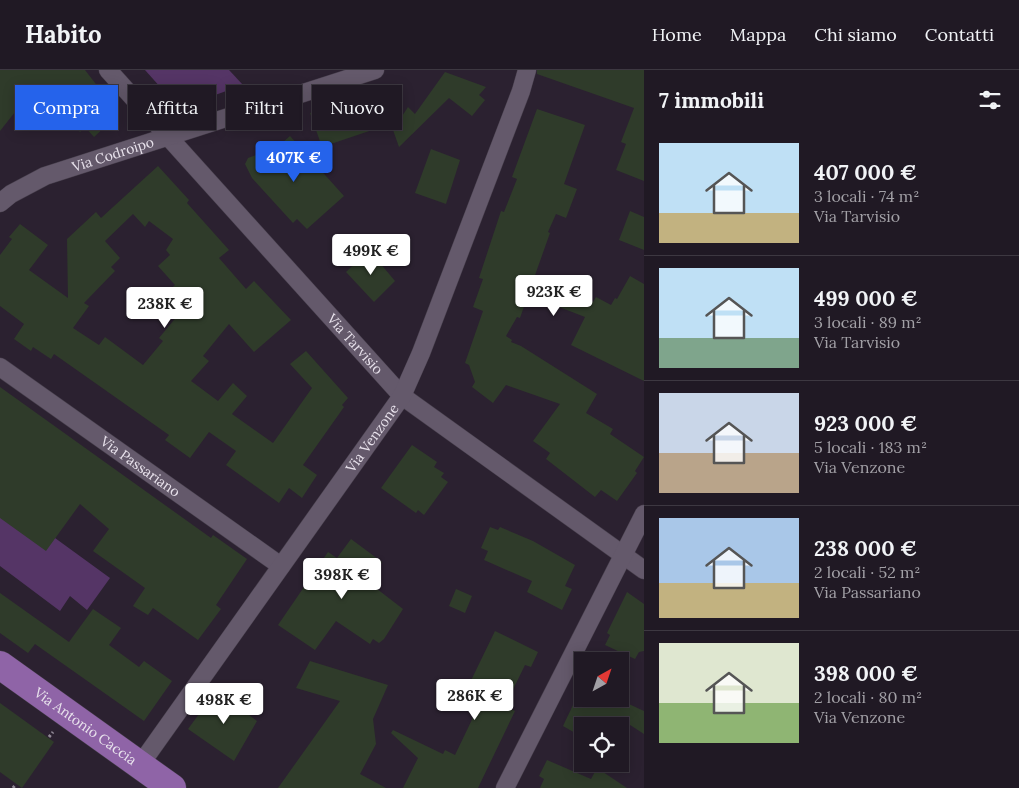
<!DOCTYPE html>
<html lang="it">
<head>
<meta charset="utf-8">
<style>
	body { margin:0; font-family:Lora,serif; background:#28222c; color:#f1f3f6; height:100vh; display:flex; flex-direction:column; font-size:19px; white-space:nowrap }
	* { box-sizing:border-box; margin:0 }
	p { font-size:16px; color:#a2a0a6 }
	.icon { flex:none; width:28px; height:28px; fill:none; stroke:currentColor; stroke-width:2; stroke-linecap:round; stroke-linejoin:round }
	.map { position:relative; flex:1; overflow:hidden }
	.details { display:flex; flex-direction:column; background:#201924; width:375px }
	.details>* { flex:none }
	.banner { position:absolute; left:15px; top:15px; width:475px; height:45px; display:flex; gap:10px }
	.needle { width:32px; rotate:40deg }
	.fabs { position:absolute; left:574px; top:582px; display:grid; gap:10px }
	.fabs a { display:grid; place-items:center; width:55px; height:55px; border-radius:0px; background:#201924; box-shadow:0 2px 12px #0003,0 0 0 1px #3d3841; font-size:25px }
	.price { position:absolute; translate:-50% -42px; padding:0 11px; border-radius:5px; background:#fff; color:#222; font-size:16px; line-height:32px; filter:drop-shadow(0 1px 2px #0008) }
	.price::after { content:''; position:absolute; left:50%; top:30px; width:15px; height:11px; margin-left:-8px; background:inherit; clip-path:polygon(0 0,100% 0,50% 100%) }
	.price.current { background:#2563eb; color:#fff }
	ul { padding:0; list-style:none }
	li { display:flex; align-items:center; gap:15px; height:125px; padding:0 15px }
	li+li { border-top:1px solid #3d3841 }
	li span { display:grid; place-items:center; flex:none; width:140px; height:100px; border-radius:0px; color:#555 }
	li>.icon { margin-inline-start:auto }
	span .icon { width:60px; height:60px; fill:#fffc; stroke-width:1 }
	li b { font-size:21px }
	h2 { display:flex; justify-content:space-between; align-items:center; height:60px; padding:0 15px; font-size:21px }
	.tag { padding:0 18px; border-radius:0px; background:#201924; box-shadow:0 2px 12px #0003,0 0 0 1px #3d3841; font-size:18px; line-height:45px }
	.tag.current { background:#2563eb; color:#fff }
	header { display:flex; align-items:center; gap:30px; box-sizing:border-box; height:70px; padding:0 25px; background:#201924; border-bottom:1px solid #3d3841 }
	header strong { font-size:24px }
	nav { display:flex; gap:28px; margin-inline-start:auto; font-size:18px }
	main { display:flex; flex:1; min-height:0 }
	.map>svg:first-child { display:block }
	.green { fill:#553566 }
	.building { fill:#2f3b2a; fill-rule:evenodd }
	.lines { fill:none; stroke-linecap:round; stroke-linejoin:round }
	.street-casing { stroke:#463e4b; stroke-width:19 }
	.primary-casing { stroke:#463e4b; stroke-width:29 }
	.path { stroke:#918996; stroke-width:3; stroke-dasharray:2.5 2.5; stroke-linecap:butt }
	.street { stroke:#64596b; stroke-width:18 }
	.primary { stroke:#8f64a7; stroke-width:28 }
	.labels { text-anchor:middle; stroke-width:5; stroke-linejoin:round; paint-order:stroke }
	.street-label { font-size:14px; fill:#e8e2ec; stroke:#110c13 }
</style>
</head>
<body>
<header>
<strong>Habito</strong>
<nav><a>Home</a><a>Mappa</a><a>Chi siamo</a><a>Contatti</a></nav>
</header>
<main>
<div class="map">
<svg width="644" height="718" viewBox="0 0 644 718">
	<rect width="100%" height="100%" fill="#2b2130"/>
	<g class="green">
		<polygon points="145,0 229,0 243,15 179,38"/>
		<polygon points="0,428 110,508 87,540 70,526 60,541 0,496"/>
	</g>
	<g class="building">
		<polygon points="0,0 85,0 116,40 106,49 109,53 94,67 85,57 80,62 49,28 33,49 21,39 17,44 15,42 0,61"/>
		<polygon points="537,0 644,0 644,111 616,100 626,74 621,72 634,38 537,4"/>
		<polygon points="445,2 486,17 479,25 485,30 472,46 449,28 399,77 393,60 408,37 415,44"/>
		<polygon points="369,23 381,57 322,77 310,43"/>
		<polygon points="537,39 585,55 564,114 577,119 566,148 556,144 548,162 550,163 534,208 593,232 596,227 611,235 615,228 617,229 630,206 644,214 644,311 571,275 585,247 528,225 520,248 517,247 506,266 512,270 511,272 521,276 597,324 586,343 613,359 610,364 644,387 635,401 637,403 617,431 601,420 595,427 546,389 550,383 533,371 560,334 506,315 493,333 472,317 475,312 469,295 465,293 483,241 473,237 483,209 479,208 501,141 504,142 517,109 512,107"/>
		<polygon points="290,66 344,126 307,159 297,149 293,153 252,108 245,94 248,88 256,85 264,89"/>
		<polygon points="431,79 460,90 446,134 415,123"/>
		<path d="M158 96 189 130 187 133 229 180 219 188 246 219 254 211 291 250 254 282 229 254 203 286 209 291 191 311 218 331 233 313 247 326 232 344 273 373 312 318 290 294 306 281 348 328 342 335 344 337 303 395 317 405 302 428 289 418 279 433 226 395 236 381 209 362 190 388 165 370 169 365 54 284 51 289 33 277 31 281 14 269 24 254 0 236V185L12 169 9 167 20 154 48 175 29 200 68 228 67 169 96 142 101 148ZM133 144 145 157 149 151 173 169 166 180 170 185 158 196 175 215 162 227 178 245 159 268 163 271 143 295 105 267 99 275 73 258 89 236 84 233 115 201 111 197 120 188 105 171Z"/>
		<polygon points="630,141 644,147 644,180 619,170"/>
		<polygon points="369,180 395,211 374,232 346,202"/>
		<polygon points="0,317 211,468 213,465 247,489 216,535 221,539 198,570 153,538 148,545 133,536 145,518 93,481 109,459 80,434 46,481 0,448"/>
		<polygon points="412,375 437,392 434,397 444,403 441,407 448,412 424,445 418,440 416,443 381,418"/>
		<polygon points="490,457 498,460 500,457 533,471 575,495 565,516 572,519 562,540 527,522 532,511 484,490 488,481 481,478"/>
		<polygon points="351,469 382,492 368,512 403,539 384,569 379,573 373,569 370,574 336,551 315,580 278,555 328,482 337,488"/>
		<polygon points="456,519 472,526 465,543 449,536"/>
		<polygon points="627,522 644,534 644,581 639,582 635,589 605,575 610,565 607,563"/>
		<polygon points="0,523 69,572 93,539 121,558 109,575 139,597 144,591 172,611 144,651 35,574 28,583 0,563"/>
		<polygon points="495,561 538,582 531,597 525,595 505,636 515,641 478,718 403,718 418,688 391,663 393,660 443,684 445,680 455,685 479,635 463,627"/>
		<polygon points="310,591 388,615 373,649 376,674 360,704 386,718 278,718 340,631 296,618"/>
		<polygon points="582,616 582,629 618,629 644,641 644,664 627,653 626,656 582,656 582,667 563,656"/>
		<polygon points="216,621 229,630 232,625 249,637 245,642 257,651 234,691 188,659"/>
		<polygon points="0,633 54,672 22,718 0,702"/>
		<polygon points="547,690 591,709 597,698 627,718 540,718 544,709 539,706"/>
	</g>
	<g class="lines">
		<g class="street-casing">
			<g id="street">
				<path id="s1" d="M108 0 402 326 644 500"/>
				<path id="s2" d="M0 133 11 124 45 106 375 0"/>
				<path id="s3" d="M0 297 281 496"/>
				<path id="s4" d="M140 695 402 326 421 283 521 21 527 0"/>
				<polyline points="505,718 644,444"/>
			</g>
		</g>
		<g class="primary-casing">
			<g id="primary">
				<path id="s5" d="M0 595 172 718"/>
			</g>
		</g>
		<g class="path">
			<polyline points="49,667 53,662"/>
			<polyline points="13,718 16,714"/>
		</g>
		<use href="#street" class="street"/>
		<use href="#primary" class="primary"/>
	</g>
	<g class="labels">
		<g class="street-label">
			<text dy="5" stroke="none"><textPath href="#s2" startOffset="124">Via Codroipo</textPath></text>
			<text dy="5" stroke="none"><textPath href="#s1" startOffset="369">Via Tarvisio</textPath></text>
			<text dy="5" stroke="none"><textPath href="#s4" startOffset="401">Via Venzone</textPath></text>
			<text dy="5" stroke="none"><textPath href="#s3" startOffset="172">Via Passariano</textPath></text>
			<text dy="5" stroke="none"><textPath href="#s5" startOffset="105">Via Antonio Caccia</textPath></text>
		</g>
	</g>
</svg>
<div class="fabs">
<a><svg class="needle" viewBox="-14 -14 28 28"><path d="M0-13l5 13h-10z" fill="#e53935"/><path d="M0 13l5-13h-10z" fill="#a2a0a6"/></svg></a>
<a><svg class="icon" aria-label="locate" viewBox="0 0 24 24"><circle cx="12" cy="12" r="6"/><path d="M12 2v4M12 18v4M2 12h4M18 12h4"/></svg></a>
</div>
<b class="price current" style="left:294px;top:113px">407K €</b>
<b class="price" style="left:371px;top:206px">499K €</b>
<b class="price" style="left:554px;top:247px">923K €</b>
<b class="price" style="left:165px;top:259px">238K €</b>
<b class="price" style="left:342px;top:530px">398K €</b>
<b class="price" style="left:475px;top:651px">286K €</b>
<b class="price" style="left:224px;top:655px">498K €</b>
<div class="banner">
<a class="tag current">Compra</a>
<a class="tag">Affitta</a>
<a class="tag">Filtri</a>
<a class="tag">Nuovo</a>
</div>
</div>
<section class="details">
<h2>7 immobili<svg class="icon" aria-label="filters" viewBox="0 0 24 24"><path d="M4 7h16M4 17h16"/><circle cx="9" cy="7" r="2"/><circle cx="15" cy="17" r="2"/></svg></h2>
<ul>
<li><span style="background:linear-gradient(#bfe0f5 70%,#c2b280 0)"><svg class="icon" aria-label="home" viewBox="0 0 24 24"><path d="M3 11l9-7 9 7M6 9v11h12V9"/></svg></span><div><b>407 000 €</b><p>3 locali · 74 m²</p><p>Via Tarvisio</p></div></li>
<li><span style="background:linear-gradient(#bfe0f5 70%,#7fa58c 0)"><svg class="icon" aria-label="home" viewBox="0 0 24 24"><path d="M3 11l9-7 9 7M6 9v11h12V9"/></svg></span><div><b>499 000 €</b><p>3 locali · 89 m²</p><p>Via Tarvisio</p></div></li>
<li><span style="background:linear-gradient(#c9d6e8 60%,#b9a48a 0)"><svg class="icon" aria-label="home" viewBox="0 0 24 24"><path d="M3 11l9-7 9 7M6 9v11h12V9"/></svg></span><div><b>923 000 €</b><p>5 locali · 183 m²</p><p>Via Venzone</p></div></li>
<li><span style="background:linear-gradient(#a9c7e8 65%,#c2b280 0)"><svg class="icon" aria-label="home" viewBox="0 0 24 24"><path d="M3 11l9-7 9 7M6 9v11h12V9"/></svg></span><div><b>238 000 €</b><p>2 locali · 52 m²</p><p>Via Passariano</p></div></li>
<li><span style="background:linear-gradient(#dfe7d0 60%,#8fb573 0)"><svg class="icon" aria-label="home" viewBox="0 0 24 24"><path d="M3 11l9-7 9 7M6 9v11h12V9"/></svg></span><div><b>398 000 €</b><p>2 locali · 80 m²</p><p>Via Venzone</p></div></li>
</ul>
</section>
</main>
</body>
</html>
